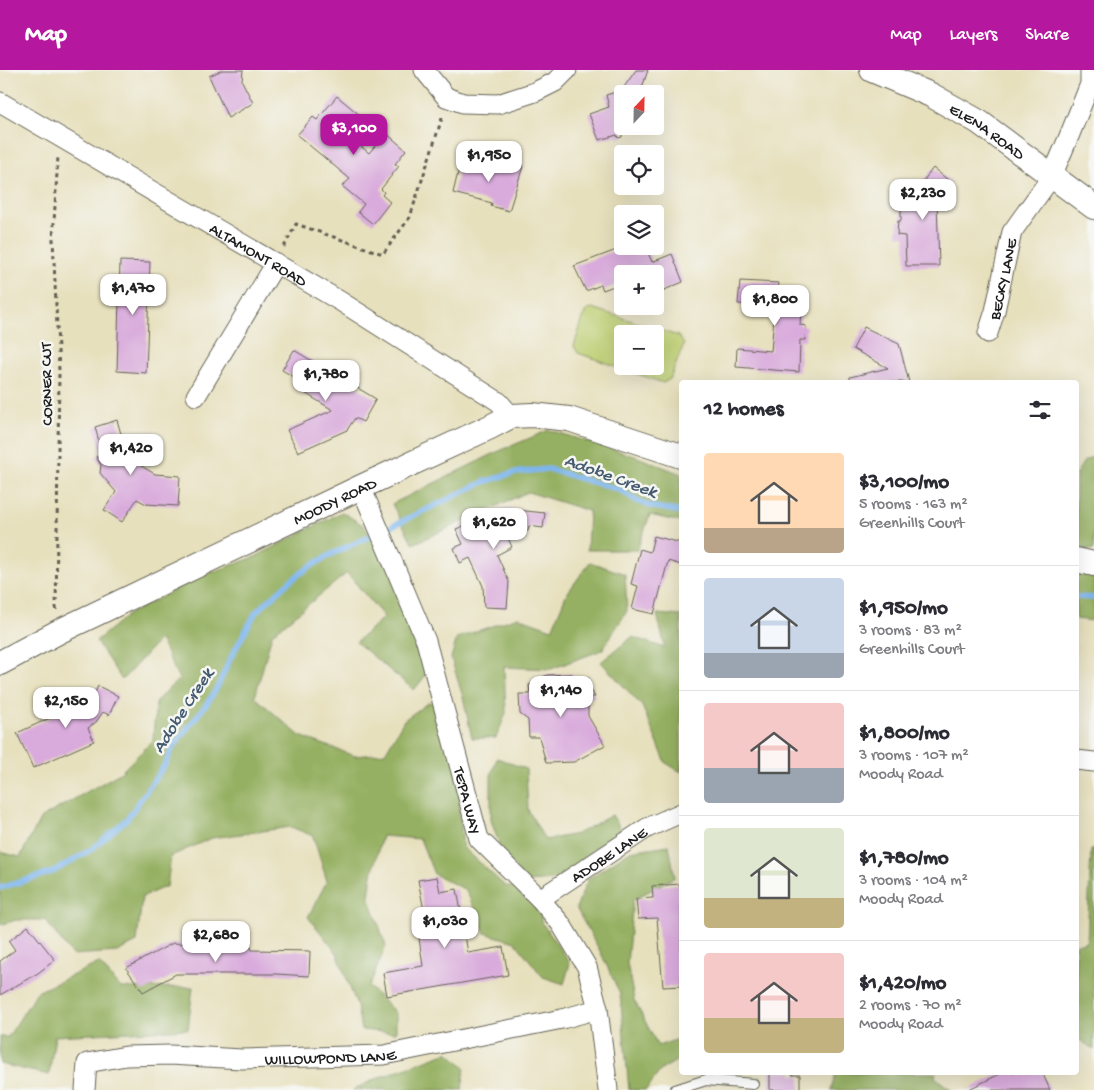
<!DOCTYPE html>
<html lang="en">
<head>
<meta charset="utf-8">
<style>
	body { margin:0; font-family:"Gochi Hand",sans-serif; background:#f7f7f7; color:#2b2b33; height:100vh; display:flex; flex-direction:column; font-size:19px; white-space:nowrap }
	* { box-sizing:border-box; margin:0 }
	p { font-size:16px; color:#7c7c81 }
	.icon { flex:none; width:28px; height:28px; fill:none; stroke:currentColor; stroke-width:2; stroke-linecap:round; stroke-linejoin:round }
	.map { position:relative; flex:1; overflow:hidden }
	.details { position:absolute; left:679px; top:310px; width:400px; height:695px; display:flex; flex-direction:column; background:#fff; border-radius:5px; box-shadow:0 5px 20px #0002 }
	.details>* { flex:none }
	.needle { width:32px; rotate:22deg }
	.fabs { position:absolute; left:614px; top:15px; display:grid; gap:10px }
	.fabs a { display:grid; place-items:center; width:50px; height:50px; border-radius:5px; background:#fff; box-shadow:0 5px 20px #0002; font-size:25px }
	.price { position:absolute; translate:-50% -42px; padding:0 11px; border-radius:10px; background:#fff; color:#222; font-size:16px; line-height:32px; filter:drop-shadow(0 1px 2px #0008) }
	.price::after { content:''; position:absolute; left:50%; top:30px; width:15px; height:11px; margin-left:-8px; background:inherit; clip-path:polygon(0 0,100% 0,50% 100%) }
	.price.on { background:#b5179e; color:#fff }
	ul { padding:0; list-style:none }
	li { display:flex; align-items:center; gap:15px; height:125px; padding:0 25px }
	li+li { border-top:1px solid #e1e1e2 }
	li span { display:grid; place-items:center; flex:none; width:140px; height:100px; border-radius:5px; color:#555 }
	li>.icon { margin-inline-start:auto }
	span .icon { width:60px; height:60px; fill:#fffc; stroke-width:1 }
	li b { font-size:21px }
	h2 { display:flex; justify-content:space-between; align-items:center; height:60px; padding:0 25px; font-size:21px }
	header { display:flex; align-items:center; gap:30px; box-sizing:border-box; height:70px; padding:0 25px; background:#b5179e; color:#fff }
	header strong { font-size:24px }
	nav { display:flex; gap:28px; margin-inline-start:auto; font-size:18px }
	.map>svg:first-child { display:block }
	.green { fill:#bccd70; stroke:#6c7446; fill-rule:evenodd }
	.forest { fill:#95b062; stroke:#58663f }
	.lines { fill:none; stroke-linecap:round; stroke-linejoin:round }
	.stream { stroke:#7eb6ee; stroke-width:5.5 }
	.building { fill:#d9abdc }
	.service-casing { stroke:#636154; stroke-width:12 }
	.minor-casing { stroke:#636154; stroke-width:21 }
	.tertiary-casing { stroke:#636154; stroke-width:26 }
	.path { stroke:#636154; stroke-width:3; stroke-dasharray:4 4; stroke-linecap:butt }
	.service { stroke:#fff; stroke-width:10 }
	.minor { stroke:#fff; stroke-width:19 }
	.tertiary { stroke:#fff; stroke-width:24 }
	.labels { text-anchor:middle; stroke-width:5; stroke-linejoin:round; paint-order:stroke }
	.street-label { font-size:16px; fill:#1c1c1c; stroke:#f6f6f2 }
	.water-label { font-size:18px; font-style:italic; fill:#435a70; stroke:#f6f6f2 }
</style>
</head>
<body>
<header>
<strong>Map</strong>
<nav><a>Map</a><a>Layers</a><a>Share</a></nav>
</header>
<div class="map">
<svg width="1094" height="1020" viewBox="0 0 1094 1020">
	<rect width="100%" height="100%" fill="#f6f6f2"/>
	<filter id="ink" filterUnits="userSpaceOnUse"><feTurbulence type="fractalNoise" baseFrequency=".02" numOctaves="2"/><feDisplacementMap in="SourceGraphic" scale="10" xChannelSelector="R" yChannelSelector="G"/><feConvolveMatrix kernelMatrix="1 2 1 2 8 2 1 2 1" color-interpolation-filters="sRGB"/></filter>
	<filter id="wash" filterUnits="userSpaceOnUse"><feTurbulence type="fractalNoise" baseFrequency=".0096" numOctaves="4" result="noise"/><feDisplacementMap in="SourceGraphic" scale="20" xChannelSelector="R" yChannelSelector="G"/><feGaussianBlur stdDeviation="1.12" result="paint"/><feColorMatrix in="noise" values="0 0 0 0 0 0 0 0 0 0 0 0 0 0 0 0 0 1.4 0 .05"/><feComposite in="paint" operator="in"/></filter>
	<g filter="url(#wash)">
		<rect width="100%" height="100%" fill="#e7e0bd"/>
		<path class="green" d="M592 238 678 266 684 274 670 309 663 313 578 283 574 276 585 242ZM622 264H655V296H622Z"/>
		<g class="forest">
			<polygon points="549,360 635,386 681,404 681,452 650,445 637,480 587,480 589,441 528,422 413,474 392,434 497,382"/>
			<polygon points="1094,386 1094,480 1076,478 1076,404 1084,391"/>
			<polygon points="342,442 363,455 405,513 434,595 414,620 356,572 384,547 347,503 272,564 255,627 300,666 355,686 385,683 404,650 429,632 447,638 463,707 459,739 463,777 505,816 534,820 542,853 570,893 564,914 543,907 515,872 485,863 466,820 434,804 420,769 382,766 372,804 369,826 386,876 369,917 396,943 396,963 361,960 357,936 337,883 308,847 327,811 313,766 291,757 212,768 171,786 167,816 142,827 137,872 117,882 72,885 45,850 16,850 0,855 0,782 20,787 41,748 120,703 153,670 156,631 179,609 160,569 122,610 96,571 129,544 201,506 255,487"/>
			<polygon points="590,492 625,504 627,541 602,580 551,599 504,597 506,643 496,668 472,668 463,627 451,588 457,568 518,547 552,559 566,525"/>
			<polygon points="1076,499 1094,504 1094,551 1076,549"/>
			<polygon points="657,544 681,546 681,702 666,693 642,636 601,592 632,567 665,578"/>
			<polygon points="497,688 526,699 528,740 545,770 577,764 612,745 622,761 592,780 574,800 554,810 527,812 502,783 491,750 491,705"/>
			<polygon points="669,775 675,807 633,830 627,893 634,930 658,976 681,968 681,988 661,1000 646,1020 629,1020 620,924 600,881 576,838 588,809 630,781"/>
			<polygon points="1094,779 1094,980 1080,970 1076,969 1076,874 1087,872 1091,780"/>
			<polygon points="99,893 121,918 193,917 188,959 55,966 49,1005 0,994 0,967 8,967 37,922"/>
			<polygon points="448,982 465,997 462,1020 353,1020 375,1009"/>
			<polygon points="836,1003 936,1003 935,1007 951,1020 831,1020"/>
		</g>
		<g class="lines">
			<g class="stream">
				<polyline points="392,456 484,412 513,403 548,399 620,420 637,431 650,436 681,442"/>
				<polyline points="1076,527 1094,528"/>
				<polyline points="0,818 53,802 92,779 127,749 166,693 173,677 208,632 218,616 231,587 256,542 290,511 311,496 332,484 377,463"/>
			</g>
		</g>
		<g id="blocks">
			<g class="building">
				<polygon points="222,0 243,0 242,11 253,33 228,48 209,6"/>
				<polygon points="636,0 648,0 640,24 622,24 622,67 618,68 617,65 599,70 589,44 609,37 606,25 622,20"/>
				<polygon points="337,26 361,46 346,64 369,83 386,63 406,80 395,94 399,96 381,119 384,122 382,125 390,132 373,154 358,142 364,134 342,116 350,109 297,65 313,47 317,50"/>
				<polygon points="500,89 523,96 509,141 491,136 492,133 453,123 461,90 497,101"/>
				<polygon points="933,98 952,113 937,131 939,196 906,196 905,166 897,165 898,151 901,151 901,126 912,126"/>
				<polygon points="627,176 628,176 632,184 646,178 652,192 672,184 683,212 662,221 655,204 622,204 622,213 603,220 601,215 586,221 574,196"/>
				<polygon points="120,191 150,192 146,303 117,301"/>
				<polygon points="740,211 779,213 778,219 802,220 800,255 806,256 805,270 800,270 799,302 736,297 737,278 771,281 775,236 738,234"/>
				<polygon points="864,257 899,274 909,312 850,312 850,307 888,298 853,279"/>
				<polygon points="294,280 376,329 363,352 355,348 347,360 298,382 287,360 333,340 303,322 307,315 282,300"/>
				<polygon points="117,350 125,378 136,393 155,404 180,406 178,436 146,434 137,429 122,452 104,440 116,422 100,403 101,395 96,387 102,383 95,357"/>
				<polygon points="507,439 545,443 543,458 529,456 528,461 504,459 512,477 497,485 509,512 507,538 484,537 483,516 470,488 460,493 454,478 463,474 456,459"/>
				<polygon points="654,466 681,473 681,495 668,491 654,544 632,539 638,516 631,514 640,479 650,482"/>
				<polygon points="572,604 574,609 589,608 589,616 595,627 588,627 588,646 605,675 574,692 546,693 539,667 529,667 528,650 520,644 519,624 530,624 529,615 547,605"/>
				<polygon points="98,616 118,626 109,645 103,642 96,652 88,658 94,671 33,698 17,663 92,629"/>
				<polygon points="437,807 440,822 457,819 468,883 503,877 508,905 387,926 383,903 423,896 419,868 429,866 418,810"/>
				<polygon points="681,814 681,916 663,917 657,848 638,849 636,829 653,828 652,816"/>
				<polygon points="28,856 55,890 38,903 0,925 0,891 15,880 9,871"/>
				<polygon points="173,873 229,877 231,874 250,875 252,880 310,881 309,906 276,904 176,904 143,922 126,898"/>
				<polygon points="770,1002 792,1002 792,1005 800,1005 800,1020 770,1020"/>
				<polygon points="1004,1002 1042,1002 1050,1020 967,1020"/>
			</g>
		</g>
	</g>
	<g filter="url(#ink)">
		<use href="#blocks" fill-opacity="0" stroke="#636154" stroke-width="1"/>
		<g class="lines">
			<g class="service-casing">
				<polyline id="service" points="675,1020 706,1010 753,1014"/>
			</g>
			<g class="minor-casing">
				<g id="minor">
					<polyline points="424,0 446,27 463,33 498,34 535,22 555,12 567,0"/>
					<path id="s1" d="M0 32 340 231 499 332 511 346"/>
					<path id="s2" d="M988 263 995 241 1012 162 1052 106 1070 64 1090 14V0"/>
					<polyline points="196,326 276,193"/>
					<path id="s3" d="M361 417 426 571 479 769 540 829 561 854 587 897 598 939 608 1020"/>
					<polyline points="1076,690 1094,692"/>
					<path id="s4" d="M540 829 647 758 681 743"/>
					<path id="s5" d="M85 1020 87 993 126 986 170 985 242 989 384 985 562 949 598 939"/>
				</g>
			</g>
			<g class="tertiary-casing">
				<g id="tertiary">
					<path id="s6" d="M872 0 931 25 979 52 1094 137"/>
					<polyline points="1076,490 1094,494"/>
					<path id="s7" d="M0 593 60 561 361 417 490 357 511 346 532 345 569 349 681 386"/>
				</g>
			</g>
			<g class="path">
				<polyline points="284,177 296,154 383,184 410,147 443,45"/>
				<polyline points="56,540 59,301 53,169 58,86"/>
			</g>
			<use href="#service" class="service"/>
			<use href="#minor" class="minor"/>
			<use href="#tertiary" class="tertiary"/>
		</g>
	</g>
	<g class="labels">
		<g class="street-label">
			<text dy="6" stroke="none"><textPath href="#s6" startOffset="131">ELENA ROAD</textPath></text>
			<text dy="6" stroke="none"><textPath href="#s1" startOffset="300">ALTAMONT ROAD</textPath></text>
			<text dy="6" stroke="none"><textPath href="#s2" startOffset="56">BECKY LANE</textPath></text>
			<text transform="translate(45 314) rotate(-91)" y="6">CORNER CUT</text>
			<text dy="6" stroke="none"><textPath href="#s7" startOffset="372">MOODY ROAD</textPath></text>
			<text dy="6" stroke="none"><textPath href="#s3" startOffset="332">TEPA WAY</textPath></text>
			<text dy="6" stroke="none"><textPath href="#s4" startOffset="82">ADOBE LANE</textPath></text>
			<text dy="6" stroke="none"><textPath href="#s5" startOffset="271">WILLOWPOND LANE</textPath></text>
		</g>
		<g class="water-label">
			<text transform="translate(611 405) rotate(20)" y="6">Adobe Creek</text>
			<text transform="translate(182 640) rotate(-57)" y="6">Adobe Creek</text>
		</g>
	</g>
</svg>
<div class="fabs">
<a><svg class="needle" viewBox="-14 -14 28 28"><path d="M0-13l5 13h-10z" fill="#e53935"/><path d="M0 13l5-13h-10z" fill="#7c7c81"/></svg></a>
<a><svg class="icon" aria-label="locate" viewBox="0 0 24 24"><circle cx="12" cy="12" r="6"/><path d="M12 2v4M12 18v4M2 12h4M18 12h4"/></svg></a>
<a><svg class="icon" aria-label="layers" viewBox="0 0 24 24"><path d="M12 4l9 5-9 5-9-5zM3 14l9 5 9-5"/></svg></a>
<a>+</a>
<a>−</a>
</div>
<b class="price on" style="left:354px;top:86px">$3,100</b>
<b class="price" style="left:489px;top:113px">$1,950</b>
<b class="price" style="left:923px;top:151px">$2,230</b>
<b class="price" style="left:133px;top:246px">$1,470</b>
<b class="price" style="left:775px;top:257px">$1,800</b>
<b class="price" style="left:326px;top:332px">$1,780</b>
<b class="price" style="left:131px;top:406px">$1,420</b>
<b class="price" style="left:494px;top:480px">$1,620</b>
<b class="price" style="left:561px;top:648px">$1,140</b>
<b class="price" style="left:66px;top:659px">$2,150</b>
<b class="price" style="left:445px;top:879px">$1,030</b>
<b class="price" style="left:216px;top:893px">$2,680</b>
<section class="details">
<h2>12 homes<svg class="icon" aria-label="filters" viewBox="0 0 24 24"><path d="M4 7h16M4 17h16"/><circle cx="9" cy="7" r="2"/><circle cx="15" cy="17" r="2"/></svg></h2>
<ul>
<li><span style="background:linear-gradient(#ffd9b3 75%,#b9a48a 0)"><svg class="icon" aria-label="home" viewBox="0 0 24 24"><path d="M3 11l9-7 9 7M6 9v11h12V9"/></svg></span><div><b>$3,100/mo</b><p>5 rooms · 163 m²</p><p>Greenhills Court</p></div></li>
<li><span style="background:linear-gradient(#c9d6e8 75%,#9aa5b1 0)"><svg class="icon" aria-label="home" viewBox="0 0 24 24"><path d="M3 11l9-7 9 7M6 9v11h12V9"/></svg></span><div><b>$1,950/mo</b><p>3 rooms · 83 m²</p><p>Greenhills Court</p></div></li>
<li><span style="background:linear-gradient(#f6c9c9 65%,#9aa5b1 0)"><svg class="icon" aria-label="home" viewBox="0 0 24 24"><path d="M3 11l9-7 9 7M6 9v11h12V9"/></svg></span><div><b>$1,800/mo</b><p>3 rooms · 107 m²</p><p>Moody Road</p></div></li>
<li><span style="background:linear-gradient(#dfe7d0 70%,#c2b280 0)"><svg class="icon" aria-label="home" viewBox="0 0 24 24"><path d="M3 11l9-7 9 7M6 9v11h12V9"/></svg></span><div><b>$1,780/mo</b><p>3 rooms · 104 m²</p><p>Moody Road</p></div></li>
<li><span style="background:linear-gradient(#f6c9c9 65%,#c2b280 0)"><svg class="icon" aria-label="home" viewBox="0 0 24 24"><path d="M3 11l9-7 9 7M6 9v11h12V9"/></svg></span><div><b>$1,420/mo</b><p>2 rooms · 70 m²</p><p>Moody Road</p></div></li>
</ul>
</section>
</div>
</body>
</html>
